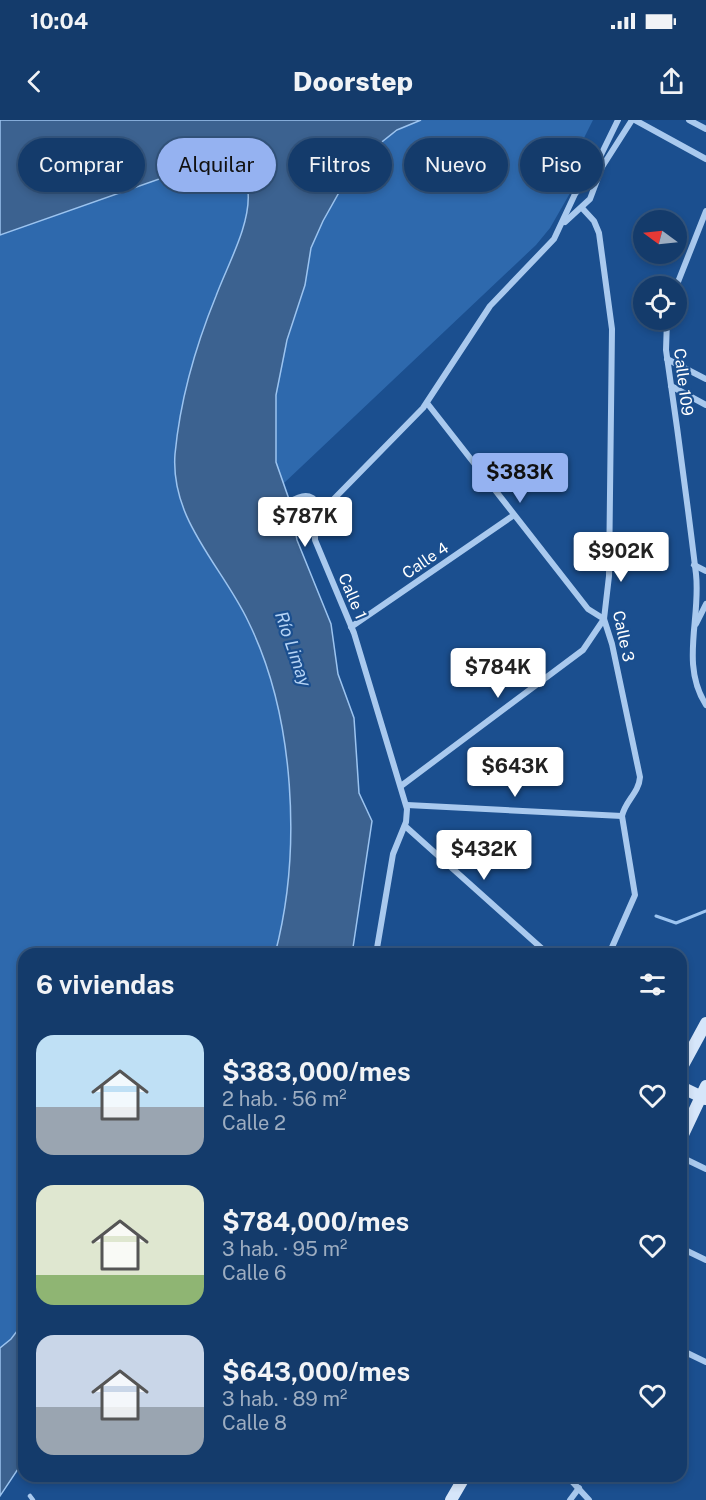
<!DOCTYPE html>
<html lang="es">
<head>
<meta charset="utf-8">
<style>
	body { margin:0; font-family:"Public Sans",sans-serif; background:#1d4271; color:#f1f3f6; height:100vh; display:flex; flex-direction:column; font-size:22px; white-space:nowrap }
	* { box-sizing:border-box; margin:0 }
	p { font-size:20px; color:#9dadc1 }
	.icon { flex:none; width:33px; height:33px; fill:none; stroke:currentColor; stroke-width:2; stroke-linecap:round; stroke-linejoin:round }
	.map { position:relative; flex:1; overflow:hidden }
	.details { position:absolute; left:18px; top:828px; width:669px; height:534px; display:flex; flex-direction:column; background:#143b6b; border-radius:18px; box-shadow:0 3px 9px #0003,0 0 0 2px #33557e }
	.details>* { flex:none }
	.guide { position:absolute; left:18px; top:18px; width:670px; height:54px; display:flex; gap:12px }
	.needle { width:39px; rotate:285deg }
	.tools { position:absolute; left:633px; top:90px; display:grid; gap:12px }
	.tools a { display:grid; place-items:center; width:54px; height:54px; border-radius:50%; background:#143b6b; box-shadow:0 3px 9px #0003,0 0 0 2px #33557e; font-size:30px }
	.price { position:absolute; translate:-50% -51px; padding:0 14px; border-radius:6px; background:#fff; color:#222; font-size:20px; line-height:39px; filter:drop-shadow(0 2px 3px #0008) }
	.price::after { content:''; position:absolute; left:50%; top:36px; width:18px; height:14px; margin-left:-9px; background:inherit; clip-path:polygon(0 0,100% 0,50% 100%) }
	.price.on { background:#95b2f1; color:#111 }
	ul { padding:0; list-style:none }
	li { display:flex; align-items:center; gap:18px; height:150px; padding:0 18px }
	li span { display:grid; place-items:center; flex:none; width:168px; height:120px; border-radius:18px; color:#555 }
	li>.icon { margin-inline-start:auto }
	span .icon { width:72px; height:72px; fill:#fffc; stroke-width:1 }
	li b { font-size:26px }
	h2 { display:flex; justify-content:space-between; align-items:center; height:72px; padding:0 18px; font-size:26px }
	.pill { padding:0 21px; border-radius:27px; background:#143b6b; box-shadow:0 3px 9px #0003,0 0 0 2px #33557e; font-size:21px; line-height:54px }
	.pill.on { background:#95b2f1; color:#111 }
	.status { display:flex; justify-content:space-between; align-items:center; height:42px; padding:0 30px; background:#143b6b; direction:ltr }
	.status svg { height:16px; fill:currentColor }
	header { display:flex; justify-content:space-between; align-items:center; height:78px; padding:0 18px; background:#143b6b; font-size:27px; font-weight:800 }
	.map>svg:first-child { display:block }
	.green { fill:#2e69ad }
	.water { fill:#3c6290; stroke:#9cc4f0; stroke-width:1.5 }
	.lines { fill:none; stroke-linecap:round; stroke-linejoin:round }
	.stream { stroke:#9cc4f0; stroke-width:3 }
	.lane { stroke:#a9c9ee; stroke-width:4.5 }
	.street { stroke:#a9c9ee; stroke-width:6 }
	.secondary { stroke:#d6e6fa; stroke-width:12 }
	.labels { text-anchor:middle; stroke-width:4.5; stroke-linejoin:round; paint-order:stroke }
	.street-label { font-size:16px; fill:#fff; stroke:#1b4f8f }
	.water-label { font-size:18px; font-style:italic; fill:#b5d3f5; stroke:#1b4f8f }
</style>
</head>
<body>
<div class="status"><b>10:04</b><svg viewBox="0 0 49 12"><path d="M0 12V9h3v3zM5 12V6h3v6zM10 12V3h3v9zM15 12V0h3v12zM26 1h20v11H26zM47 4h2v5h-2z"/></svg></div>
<header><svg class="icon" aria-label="back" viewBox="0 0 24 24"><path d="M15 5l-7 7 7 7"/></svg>Doorstep<svg class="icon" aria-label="share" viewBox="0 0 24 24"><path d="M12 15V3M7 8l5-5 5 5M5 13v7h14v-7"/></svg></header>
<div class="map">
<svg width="706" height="1380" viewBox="0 0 706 1380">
	<rect width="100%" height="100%" fill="#1b4f8f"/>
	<g class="green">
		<path d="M421 0H593L573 40 585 47 550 108 536 125 283 364C259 307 284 228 303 173 307 158 307 142 311 128 328 76 368 18 421 0Z"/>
		<path d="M216 43C230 47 245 55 248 71 253 101 213 180 202 212 190 251 178 295 175 336 171 403 222 446 249 502 295 599 302 731 275 834H24V1202L11 1219 0 1228V115L162 57 199 45Z"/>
	</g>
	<g class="water">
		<path d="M0 0H421L397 10 373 29 341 69 323 101 311 128 305 165 287 220 276 275V342L290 382 297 420 331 504 338 554 354 598 359 673 372 701 352 834H275C302 732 295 596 248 501 222 446 170 400 175 334 180 281 196 225 216 176 227 146 251 104 248 72 246 47 219 43 199 45L0 115Z"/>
		<polygon points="24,1202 24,1340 0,1376 0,1228 11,1219"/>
	</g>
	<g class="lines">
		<polyline class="stream" points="656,796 676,803 706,791"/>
		<polyline class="lane" points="30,1376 33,1380"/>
		<g class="street">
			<polyline points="635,0 706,39"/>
			<polyline points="689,0 706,9"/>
			<path d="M582 88 594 101 599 113 612 209 609 456 604 499 612 524 640 657C639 673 625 681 622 696L635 775 609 834"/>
			<polyline points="565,102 590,79 602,47 632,0"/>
			<polyline points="676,167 706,91"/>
			<path d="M667 200 666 230C677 305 687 380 696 454 701 499 680 544 706 585"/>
			<polyline points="667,239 706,259"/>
			<polyline points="671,266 706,285"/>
			<path d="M290 382C305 372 315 374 322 391"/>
			<polyline points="694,445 706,451"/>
			<polyline points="696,504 706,484"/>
			<polyline points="351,507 514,395"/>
			<polyline points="401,666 583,530 604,499 588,489 427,283"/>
			<polyline points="407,685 622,696"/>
			<polyline points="405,706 548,834"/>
			<polyline points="376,834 393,734 406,702 407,689 354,513 315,420 315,405 322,391 423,288 490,186 554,119 575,74 598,41 618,0"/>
			<polyline points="681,1037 706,1049"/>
			<polyline points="681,1128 706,1140"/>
			<polyline points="681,1230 706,1242"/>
			<polyline points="567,1356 589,1380"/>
			<polyline points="570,1380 579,1368"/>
		</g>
		<g class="secondary">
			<polyline points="681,949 706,903"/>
			<polyline points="681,967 706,979"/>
			<polyline points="681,1019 706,966"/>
			<polyline points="451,1380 465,1356"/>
		</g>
	</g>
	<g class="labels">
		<g class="street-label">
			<text transform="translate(684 262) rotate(83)" y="6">Calle 109</text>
			<text transform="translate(425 440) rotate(-34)" y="6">Calle 4</text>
			<text transform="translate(353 476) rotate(67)" y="6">Calle 1</text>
			<text transform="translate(624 516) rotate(78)" y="6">Calle 3</text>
		</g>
		<g class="water-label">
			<text transform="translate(293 529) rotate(71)" y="6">Río Limay</text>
		</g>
	</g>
</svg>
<div class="tools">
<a><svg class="needle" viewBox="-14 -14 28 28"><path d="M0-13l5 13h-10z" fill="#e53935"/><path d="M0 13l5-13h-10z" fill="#9dadc1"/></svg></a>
<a><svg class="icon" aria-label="locate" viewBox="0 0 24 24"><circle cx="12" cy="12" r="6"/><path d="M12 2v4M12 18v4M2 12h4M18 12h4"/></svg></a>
</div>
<b class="price on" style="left:520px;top:384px">$383K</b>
<b class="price" style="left:305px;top:428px">$787K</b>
<b class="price" style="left:621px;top:463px">$902K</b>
<b class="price" style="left:498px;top:579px">$784K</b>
<b class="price" style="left:515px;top:678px">$643K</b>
<b class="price" style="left:484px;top:761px">$432K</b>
<div class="guide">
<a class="pill">Comprar</a>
<a class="pill on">Alquilar</a>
<a class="pill">Filtros</a>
<a class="pill">Nuevo</a>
<a class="pill">Piso</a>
</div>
<section class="details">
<h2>6 viviendas<svg class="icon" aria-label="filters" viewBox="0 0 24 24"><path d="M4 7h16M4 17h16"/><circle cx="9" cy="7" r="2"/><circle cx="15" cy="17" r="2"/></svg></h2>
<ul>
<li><span style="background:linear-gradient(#bfe0f5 60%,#9aa5b1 0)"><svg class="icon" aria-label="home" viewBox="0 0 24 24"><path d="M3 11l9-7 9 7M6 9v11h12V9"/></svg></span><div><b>$383,000/mes</b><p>2 hab. · 56 m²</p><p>Calle 2</p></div><svg class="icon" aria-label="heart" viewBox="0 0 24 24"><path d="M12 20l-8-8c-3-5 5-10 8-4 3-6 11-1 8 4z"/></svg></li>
<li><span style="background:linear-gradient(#dfe7d0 75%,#8fb573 0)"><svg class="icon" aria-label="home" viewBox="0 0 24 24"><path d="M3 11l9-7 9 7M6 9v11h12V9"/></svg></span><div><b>$784,000/mes</b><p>3 hab. · 95 m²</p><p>Calle 6</p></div><svg class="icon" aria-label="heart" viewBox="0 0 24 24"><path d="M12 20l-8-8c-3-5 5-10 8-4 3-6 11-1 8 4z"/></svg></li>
<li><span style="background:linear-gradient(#c9d6e8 60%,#9aa5b1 0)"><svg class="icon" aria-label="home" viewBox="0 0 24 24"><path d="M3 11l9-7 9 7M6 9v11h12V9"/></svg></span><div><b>$643,000/mes</b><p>3 hab. · 89 m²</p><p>Calle 8</p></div><svg class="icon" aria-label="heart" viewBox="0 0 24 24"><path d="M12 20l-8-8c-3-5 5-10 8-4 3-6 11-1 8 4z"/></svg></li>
</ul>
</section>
</div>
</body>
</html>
